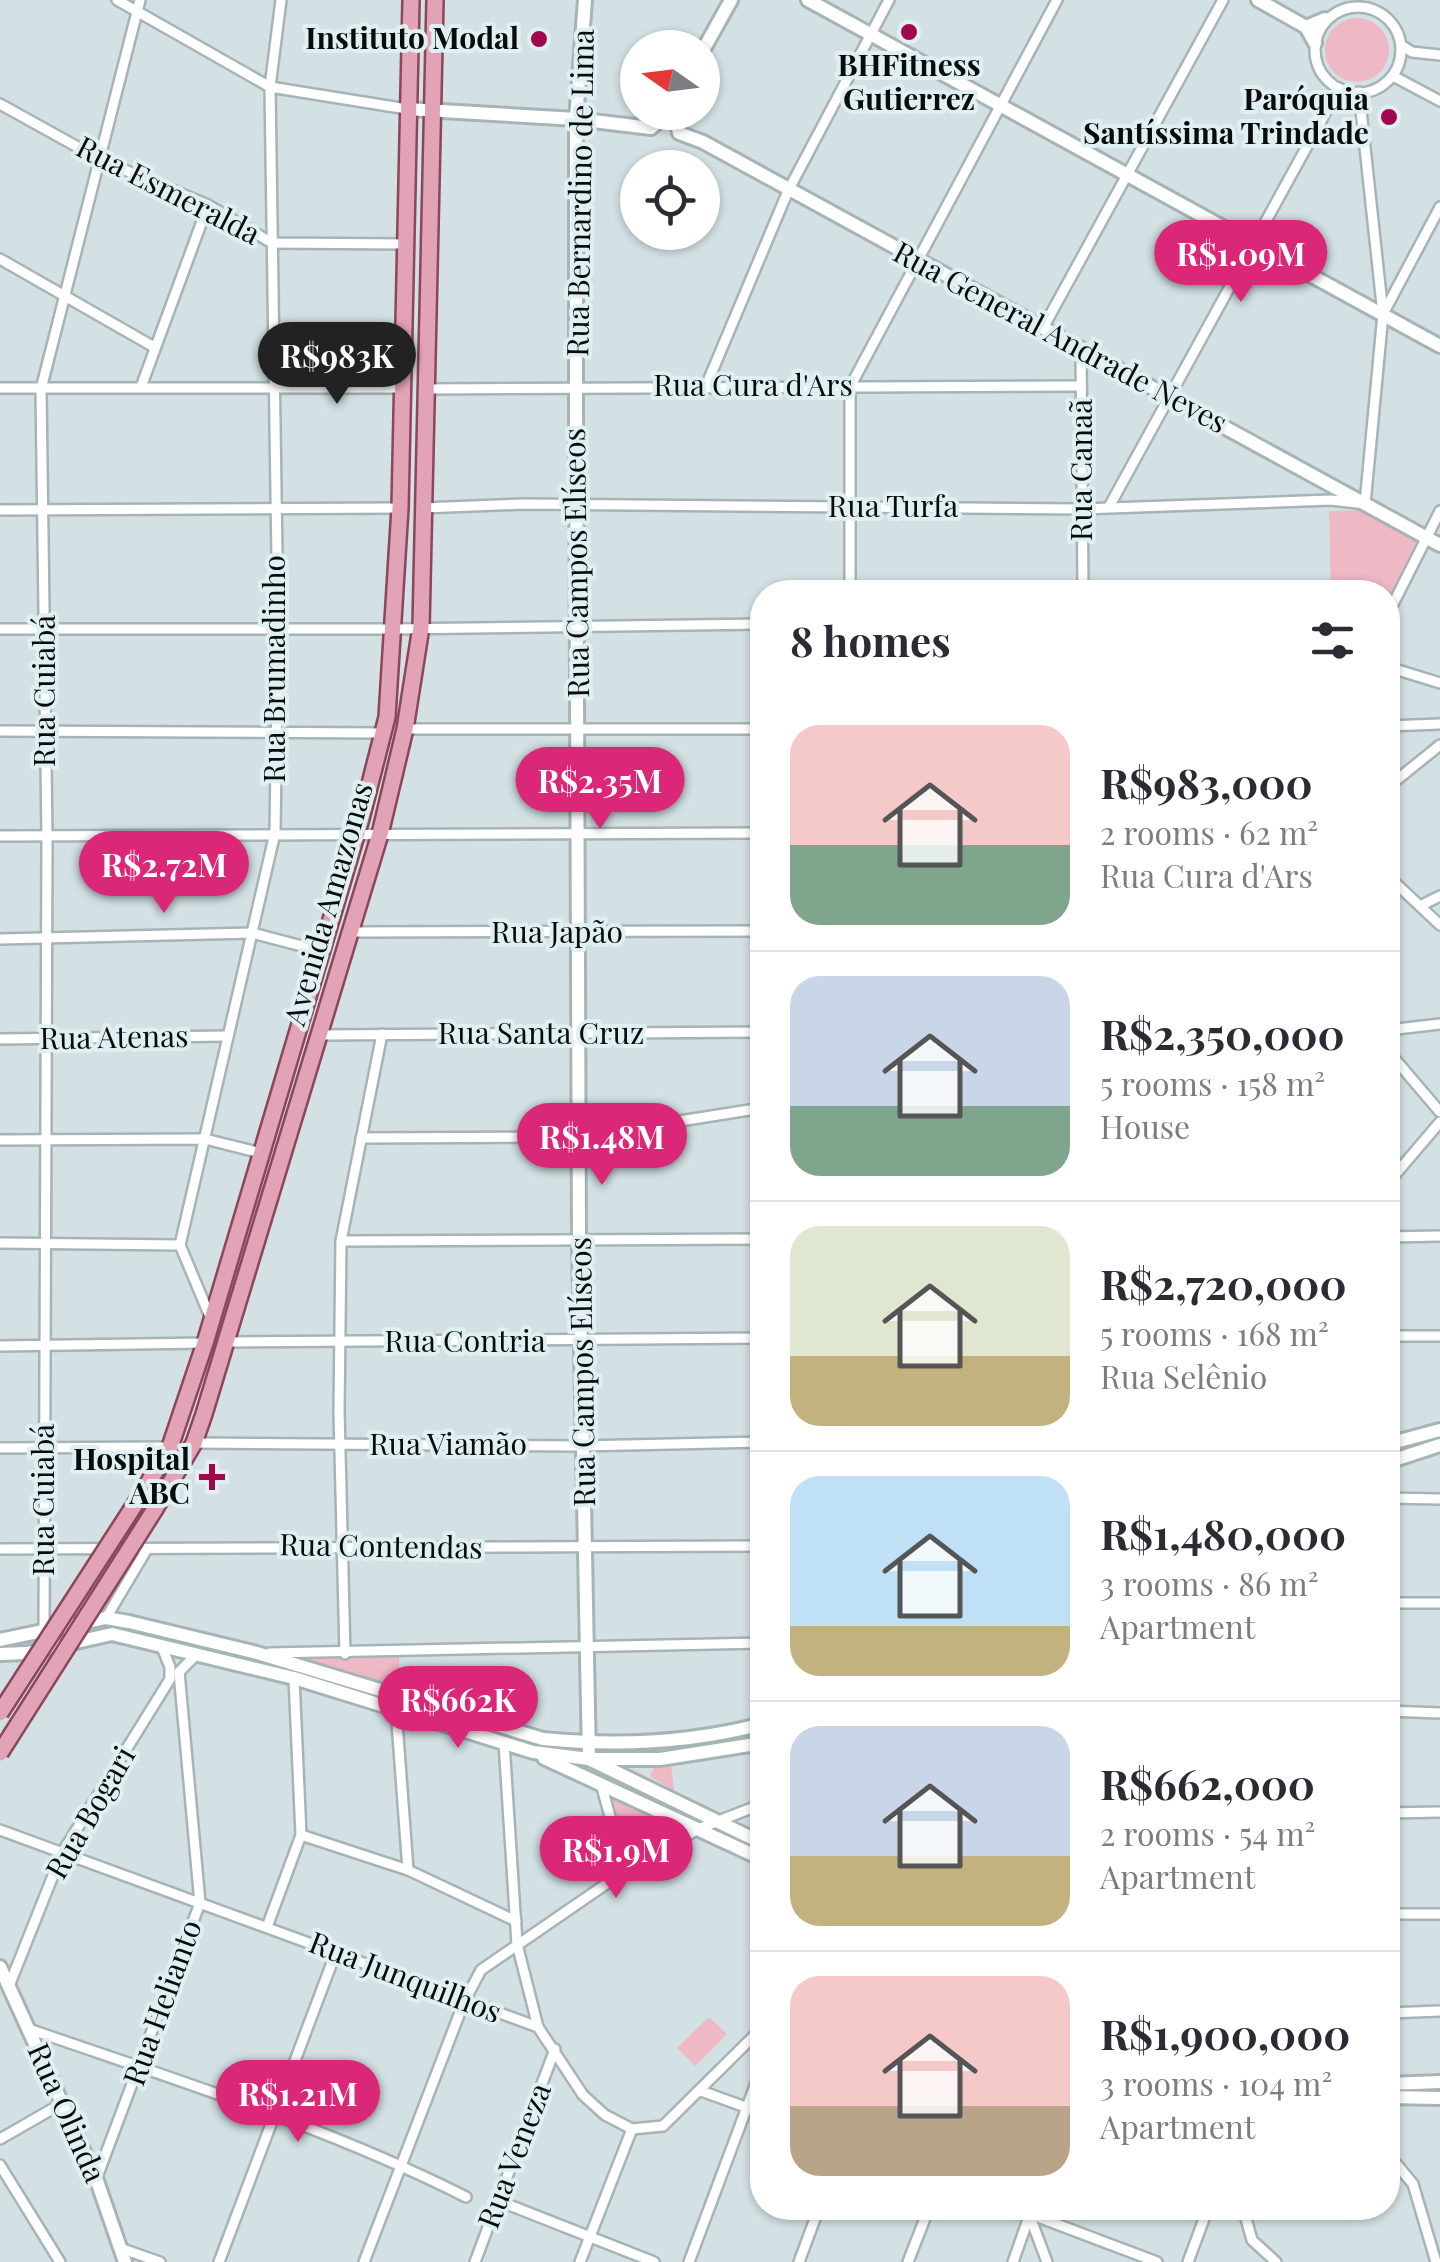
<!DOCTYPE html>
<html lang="en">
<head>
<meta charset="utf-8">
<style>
	body { margin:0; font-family:"Playfair Display",serif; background:#f2f2f3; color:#2b2b33; height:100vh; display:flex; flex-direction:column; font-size:38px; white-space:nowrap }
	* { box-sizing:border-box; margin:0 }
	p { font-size:32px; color:#7c7c81 }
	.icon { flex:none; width:55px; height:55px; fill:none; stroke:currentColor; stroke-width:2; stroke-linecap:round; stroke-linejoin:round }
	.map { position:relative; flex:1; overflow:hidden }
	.drawer { position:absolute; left:750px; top:580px; width:650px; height:1640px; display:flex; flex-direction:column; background:#fff; border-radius:40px; box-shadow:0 2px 8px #0004 }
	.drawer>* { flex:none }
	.needle { width:65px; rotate:284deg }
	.fabs { position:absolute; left:620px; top:30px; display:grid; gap:20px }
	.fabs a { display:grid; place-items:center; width:100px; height:100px; border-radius:50%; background:#fff; box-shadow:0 2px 8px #0004; font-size:50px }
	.price { position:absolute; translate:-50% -85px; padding:0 22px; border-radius:35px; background:#db2777; color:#fff; font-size:32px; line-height:65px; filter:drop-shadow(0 2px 5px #0008) }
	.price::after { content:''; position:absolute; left:50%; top:60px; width:30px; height:22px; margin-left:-15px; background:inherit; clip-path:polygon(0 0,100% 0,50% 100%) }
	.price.current { background:#222; color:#fff }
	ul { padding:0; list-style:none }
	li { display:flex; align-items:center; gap:30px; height:250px; padding:0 40px }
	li+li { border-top:2px solid #e1e1e2 }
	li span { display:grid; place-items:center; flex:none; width:280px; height:200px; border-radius:30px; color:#555 }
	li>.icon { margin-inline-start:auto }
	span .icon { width:120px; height:120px; fill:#fffc; stroke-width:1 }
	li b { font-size:42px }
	h2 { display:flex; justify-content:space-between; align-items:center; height:120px; padding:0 40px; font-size:42px }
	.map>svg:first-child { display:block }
	.green { fill:#eeb8c5 }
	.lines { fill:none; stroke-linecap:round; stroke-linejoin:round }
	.street-casing { stroke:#a6b4b6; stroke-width:14 }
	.secondary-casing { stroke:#a6b4b6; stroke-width:18 }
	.primary-casing { stroke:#8b465b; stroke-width:20 }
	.street { stroke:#fff; stroke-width:9 }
	.secondary { stroke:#fff; stroke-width:12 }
	.primary { stroke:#e3a3b6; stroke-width:15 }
	.primary-bridge-casing { stroke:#8b465b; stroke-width:20; stroke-linecap:butt }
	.primary-bridge { stroke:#e3a3b6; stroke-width:15 }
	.poi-dot { fill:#a0084e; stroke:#e0eff1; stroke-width:4 }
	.labels { text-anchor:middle; stroke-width:8; stroke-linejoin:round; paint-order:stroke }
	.poi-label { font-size:30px; font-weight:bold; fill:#080c0d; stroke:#e0eff1; text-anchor:end }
	.street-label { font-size:30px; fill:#080c0d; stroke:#e0eff1 }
</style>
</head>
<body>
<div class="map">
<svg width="1440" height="2262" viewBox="0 0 1440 2262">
	<rect width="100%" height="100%" fill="#d3e1e4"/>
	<g class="green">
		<circle cx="1357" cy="50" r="32"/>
		<polygon points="1368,510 1420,537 1388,608 1388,592 1331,592 1329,511"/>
		<polygon points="399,1656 400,1690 299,1662 299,1658"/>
		<polygon points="671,1764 674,1791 650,1776 655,1766"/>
		<polygon points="615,1798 680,1827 625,1857 609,1803"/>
		<polygon points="709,2017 727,2034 695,2066 677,2048"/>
	</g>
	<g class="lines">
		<g class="street-casing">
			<g id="street">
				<polyline points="117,0 270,87 407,109"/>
				<circle cx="1358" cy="50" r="43"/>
				<polyline points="1401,45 1412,52 1440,55"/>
				<polyline points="1393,76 1440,101"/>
				<polyline points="0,104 101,160 208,205 272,243 405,244"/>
				<polyline points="0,259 154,347"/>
				<polyline points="1383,314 1440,207"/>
				<polyline points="1043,328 1223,0"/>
				<polyline points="1081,348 1083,592"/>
				<polyline points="706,386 788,191 889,0"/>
				<polyline points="141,387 208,205"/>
				<polyline points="0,388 402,388"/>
				<polyline points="424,389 1081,386"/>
				<polyline points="1110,505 1339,88"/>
				<polyline points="422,508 524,504 1082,509 1331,500 1365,504 1383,314 1359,92"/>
				<polyline points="0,510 400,508"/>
				<polyline points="850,592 850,387 1057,0"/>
				<polyline points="1388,614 1440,511"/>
				<polyline points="0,629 384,629"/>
				<polyline points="395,629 762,624"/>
				<polyline points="1388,667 1440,683"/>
				<polyline points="1388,726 1440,724"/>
				<polyline points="405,729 762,729"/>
				<polyline points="0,731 383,733"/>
				<polyline points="1388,787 1440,745"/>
				<polyline points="0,836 762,833"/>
				<polyline points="1388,876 1440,925"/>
				<polyline points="1420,906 1440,896"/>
				<polyline points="352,932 762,931"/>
				<polyline points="0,939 252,933 321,951"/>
				<polyline points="1388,1030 1440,1024"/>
				<polyline points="320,1035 762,1032"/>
				<polyline points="0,1039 228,1036"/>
				<polyline points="1388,1051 1440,1112"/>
				<polyline points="361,1138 579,1137 762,1108"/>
				<polyline points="0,1140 205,1139 261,1153"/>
				<polyline points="1388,1183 1440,1122"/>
				<polyline points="1388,1237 1440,1236"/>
				<polyline points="341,1241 762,1239"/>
				<polyline points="0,1243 180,1245"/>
				<polyline points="211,1319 180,1245 275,833 278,627 270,87 281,0"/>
				<polyline points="1388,1336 1440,1336"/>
				<polyline points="227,1342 762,1338"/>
				<polyline points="0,1346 205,1343"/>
				<polyline points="194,1443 581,1446 762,1442"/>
				<polyline points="0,1448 170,1447"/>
				<polyline points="1388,1498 1440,1499"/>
				<polyline points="0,1549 762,1546"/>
				<polyline points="1388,1603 1440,1603"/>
				<polyline points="106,1618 147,1549"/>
				<polyline points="44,1633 47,837 41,389 140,0"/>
				<polyline points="270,1653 762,1643"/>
				<polyline points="345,1654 339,1411 341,1241 382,1034"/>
				<polyline points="396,1709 408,1870"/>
				<polyline points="1388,1711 1440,1713"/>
				<polyline points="504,1743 517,1944 538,2027"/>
				<polyline points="601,1784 625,1871"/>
				<polyline points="1388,1813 1440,1812"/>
				<polyline points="0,1830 538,2027 583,2095 605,2115 632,2129 663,2126 762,2028"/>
				<polyline points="301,1835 408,1870 516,1921"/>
				<polyline points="1388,1914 1440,1914"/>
				<polyline points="267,1927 301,1835 294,1678"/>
				<polyline points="9,1986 62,1853 170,1679 170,1667 161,1645"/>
				<polyline points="1388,2013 1440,2011"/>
				<path d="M29 2029C176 2080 327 2127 466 2197"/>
				<polyline points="701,2091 762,2113"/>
				<polyline points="0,2139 61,2104"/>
				<polyline points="1388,2154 1413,2184 1436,2262"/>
				<polyline points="0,2165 60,2262"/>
				<polyline points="97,2177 200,1903 179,1672 196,1655"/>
				<polyline points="499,2201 654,2262"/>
				<polyline points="1014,2208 1157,2262"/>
				<polyline points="1243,2208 1252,2240 1276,2262"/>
				<polyline points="1029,2214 1047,2262"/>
				<polyline points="120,2248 160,2262"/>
				<polyline points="219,2262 336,1952"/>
				<polyline points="364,2262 464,2002 481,1970 625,1871 698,1829 762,1804"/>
				<polyline points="475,2262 555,2049"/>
				<polyline points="580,2262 632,2129"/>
				<polyline points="689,2262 762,2067"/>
				<polyline points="799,2262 819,2208"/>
				<polyline points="908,2262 929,2208"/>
				<polyline points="1013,2262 1032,2208"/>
				<polyline points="1188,2262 1208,2208"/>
			</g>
		</g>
		<g class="secondary-casing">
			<g id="secondary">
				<polyline points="585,0 576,119 576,411 579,1242 589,1759"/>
				<polyline points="808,0 1440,346"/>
				<polyline points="1258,0 1306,27 1315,43"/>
				<polyline points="1306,27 1325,19"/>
				<polyline points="702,52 731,0"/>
				<polyline points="407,109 576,119 651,128 669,112"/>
				<polyline points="674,112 679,133 703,142 1440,545"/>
				<polyline points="1388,1444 1440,1430"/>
				<polyline points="1388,1462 1440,1445"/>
				<path d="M0 1640 106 1618 129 1622 257 1653 543 1739C616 1746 691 1743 762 1724"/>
				<polyline points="0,1654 27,1653 112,1634 294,1678 533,1752 589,1759 660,1759 762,1743"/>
				<polyline points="544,1758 762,1859"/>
				<polyline points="591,1760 762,1843"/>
				<polyline points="0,1967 96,2178 125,2262"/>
				<polyline points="1388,2084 1440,2082"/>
				<polyline points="1388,2097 1440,2098"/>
			</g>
		</g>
		<g class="primary-casing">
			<g id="primary">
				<polyline points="141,1495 170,1447 205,1343 361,819 387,717 400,508 411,0"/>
				<polyline points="155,1509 194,1443 204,1414 380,834 405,729 421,627 435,0"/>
			</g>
		</g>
		<use href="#street" class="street"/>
		<use href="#secondary" class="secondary"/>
		<use href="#primary" class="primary"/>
		<g class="primary-bridge-casing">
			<g id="primary-bridge">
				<polyline points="0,1713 141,1495"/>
				<polyline points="0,1753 155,1509"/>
			</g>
		</g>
		<use href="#primary-bridge" class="primary-bridge"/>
	</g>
	<g class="poi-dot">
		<circle cx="909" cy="32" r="10"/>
		<circle cx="539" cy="39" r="10"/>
		<circle cx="1389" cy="117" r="10"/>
		<path d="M207 1462h10v10h10v10h-10v10h-10v-10h-10v-10h10z"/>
	</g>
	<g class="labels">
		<g class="poi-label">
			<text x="519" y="49">Instituto Modal</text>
			<text x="909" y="76" text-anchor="middle">BHFitness<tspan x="909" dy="34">Gutierrez</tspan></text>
			<text x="1369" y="110">Paróquia<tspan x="1369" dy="34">Santíssima Trindade</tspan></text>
			<text x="190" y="1470">Hospital<tspan x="190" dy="34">ABC</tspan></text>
		</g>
		<g class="street-label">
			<text transform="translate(168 191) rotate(27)" y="10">Rua Esmeralda</text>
			<text transform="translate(581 193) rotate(-89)" y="10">Rua Bernardino de Lima</text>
			<text transform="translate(1060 338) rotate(28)" y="10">Rua General Andrade Neves</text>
			<text x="753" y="396">Rua Cura d'Ars</text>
			<text transform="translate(1082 470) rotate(-90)" y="10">Rua Canaã</text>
			<text x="893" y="517">Rua Turfa</text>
			<text transform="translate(577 563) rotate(-91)" y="10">Rua Campos Elíseos</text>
			<text transform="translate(275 669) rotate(-90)" y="10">Rua Brumadinho</text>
			<text transform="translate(45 691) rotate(-90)" y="10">Rua Cuiabá</text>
			<text transform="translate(329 904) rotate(-74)" y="10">Avenida Amazonas</text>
			<text x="557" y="943">Rua Japão</text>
			<text x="541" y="1044">Rua Santa Cruz</text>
			<text transform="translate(114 1038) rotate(-1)" y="10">Rua Atenas</text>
			<text x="465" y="1352">Rua Contria</text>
			<text transform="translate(583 1372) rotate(-91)" y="10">Rua Campos Elíseos</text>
			<text x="448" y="1455">Rua Viamão</text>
			<text transform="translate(44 1500) rotate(-90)" y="10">Rua Cuiabá</text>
			<text transform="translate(381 1547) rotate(1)" y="10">Rua Contendas</text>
			<text transform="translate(91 1813) rotate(-60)" y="10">Rua Bogari</text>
			<text transform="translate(405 1978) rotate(21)" y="10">Rua Junquilhos</text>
			<text transform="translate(163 2003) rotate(-70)" y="10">Rua Helianto</text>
			<text transform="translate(66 2113) rotate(66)" y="10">Rua Olinda</text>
			<text transform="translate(515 2156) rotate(-69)" y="10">Rua Veneza</text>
		</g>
	</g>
</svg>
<div class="fabs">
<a><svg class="needle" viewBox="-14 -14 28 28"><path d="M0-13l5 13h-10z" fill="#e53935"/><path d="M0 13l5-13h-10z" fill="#7c7c81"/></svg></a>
<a><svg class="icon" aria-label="locate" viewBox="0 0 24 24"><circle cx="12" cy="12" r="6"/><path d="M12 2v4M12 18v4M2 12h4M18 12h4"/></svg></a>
</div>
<b class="price" style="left:1241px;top:305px">R$1.09M</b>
<b class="price current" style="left:337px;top:407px">R$983K</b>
<b class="price" style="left:600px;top:832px">R$2.35M</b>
<b class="price" style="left:164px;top:916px">R$2.72M</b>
<b class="price" style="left:602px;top:1188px">R$1.48M</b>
<b class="price" style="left:458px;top:1751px">R$662K</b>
<b class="price" style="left:616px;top:1901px">R$1.9M</b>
<b class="price" style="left:298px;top:2145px">R$1.21M</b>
<section class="drawer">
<h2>8 homes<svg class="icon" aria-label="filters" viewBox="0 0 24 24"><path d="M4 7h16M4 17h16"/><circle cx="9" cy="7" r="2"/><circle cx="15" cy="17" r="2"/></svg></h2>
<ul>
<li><span style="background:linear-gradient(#f6c9c9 60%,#7fa58c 0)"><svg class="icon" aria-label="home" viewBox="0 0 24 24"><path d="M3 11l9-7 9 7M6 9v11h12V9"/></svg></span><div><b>R$983,000</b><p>2 rooms · 62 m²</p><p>Rua Cura d'Ars</p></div></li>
<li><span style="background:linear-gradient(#c9d6e8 65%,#7fa58c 0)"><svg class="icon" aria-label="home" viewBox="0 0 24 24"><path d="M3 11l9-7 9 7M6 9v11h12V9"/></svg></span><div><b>R$2,350,000</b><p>5 rooms · 158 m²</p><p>House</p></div></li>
<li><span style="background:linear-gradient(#dfe7d0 65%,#c2b280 0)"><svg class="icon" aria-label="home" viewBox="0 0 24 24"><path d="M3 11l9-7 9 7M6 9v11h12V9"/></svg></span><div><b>R$2,720,000</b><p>5 rooms · 168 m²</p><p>Rua Selênio</p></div></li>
<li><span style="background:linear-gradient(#bfe0f5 75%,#c2b280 0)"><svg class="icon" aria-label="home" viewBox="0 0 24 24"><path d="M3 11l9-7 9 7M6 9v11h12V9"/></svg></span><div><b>R$1,480,000</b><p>3 rooms · 86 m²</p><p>Apartment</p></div></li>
<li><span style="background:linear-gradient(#c9d6e8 65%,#c2b280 0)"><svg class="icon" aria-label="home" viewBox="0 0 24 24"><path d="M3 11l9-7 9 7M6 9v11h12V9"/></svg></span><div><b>R$662,000</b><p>2 rooms · 54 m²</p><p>Apartment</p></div></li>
<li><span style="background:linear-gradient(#f6c9c9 65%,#b9a48a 0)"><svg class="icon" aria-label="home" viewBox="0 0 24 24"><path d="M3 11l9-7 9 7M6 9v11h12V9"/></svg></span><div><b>R$1,900,000</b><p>3 rooms · 104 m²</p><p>Apartment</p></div></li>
</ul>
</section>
</div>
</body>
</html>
